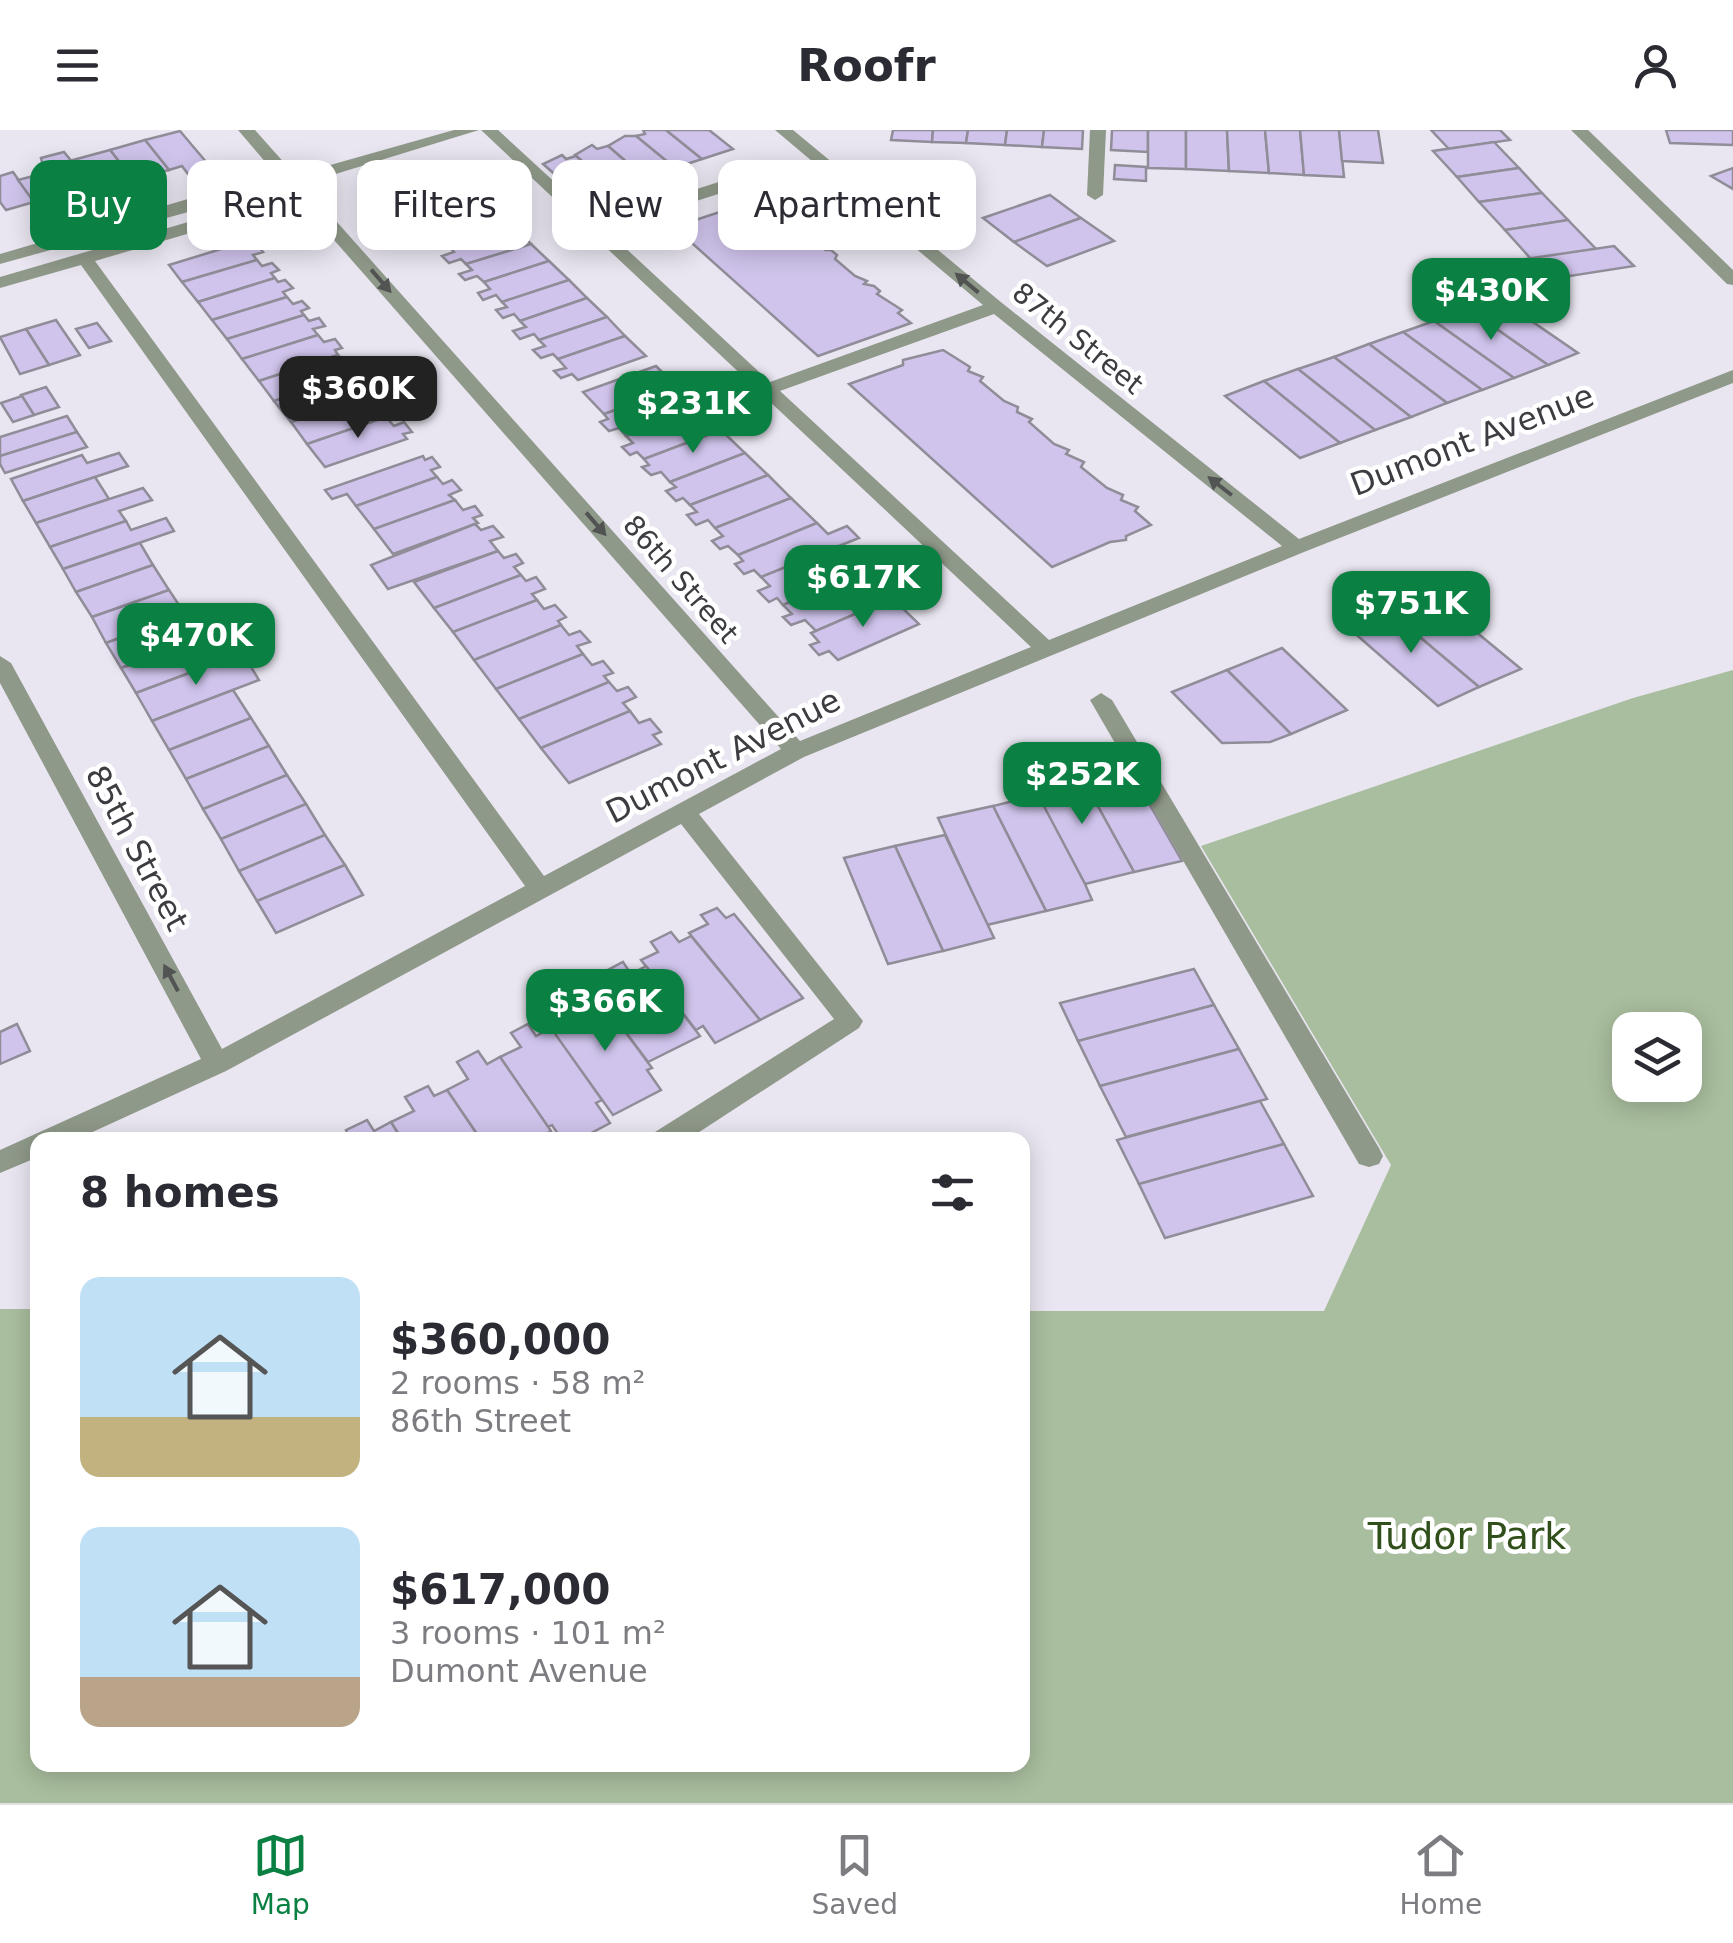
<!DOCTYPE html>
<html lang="en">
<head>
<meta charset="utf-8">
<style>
	body { margin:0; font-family:"DejaVu Sans",sans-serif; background:#f2f2f3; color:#2b2b33; height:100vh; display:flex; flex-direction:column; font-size:38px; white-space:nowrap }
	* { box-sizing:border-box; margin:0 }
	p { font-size:32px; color:#7c7c81 }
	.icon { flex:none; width:55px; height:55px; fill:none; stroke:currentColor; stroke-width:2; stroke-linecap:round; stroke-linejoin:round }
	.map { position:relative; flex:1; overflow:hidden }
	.sheet { position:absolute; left:30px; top:1002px; width:1000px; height:640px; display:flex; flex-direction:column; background:#fff; border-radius:20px; box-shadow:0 5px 25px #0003 }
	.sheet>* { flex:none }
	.hud { position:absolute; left:30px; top:30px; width:1000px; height:90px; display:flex; gap:20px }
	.buttons { position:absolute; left:1612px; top:882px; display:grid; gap:20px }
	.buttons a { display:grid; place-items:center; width:90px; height:90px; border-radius:20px; background:#fff; box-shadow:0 5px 25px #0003; font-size:50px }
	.price { position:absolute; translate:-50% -85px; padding:0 22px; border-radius:20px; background:#0b8043; color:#fff; font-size:32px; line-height:65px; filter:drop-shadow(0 2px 5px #0008) }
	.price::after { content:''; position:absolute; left:50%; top:60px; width:30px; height:22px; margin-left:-15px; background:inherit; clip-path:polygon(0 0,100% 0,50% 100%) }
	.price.selected { background:#222; color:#fff }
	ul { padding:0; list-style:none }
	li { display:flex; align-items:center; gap:30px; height:250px; padding:0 50px }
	li span { display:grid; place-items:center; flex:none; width:280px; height:200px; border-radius:20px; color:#555 }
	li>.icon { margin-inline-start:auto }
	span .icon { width:120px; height:120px; fill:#fffc; stroke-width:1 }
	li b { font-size:42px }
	h2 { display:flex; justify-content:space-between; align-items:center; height:120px; padding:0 50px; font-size:42px }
	.chip { padding:0 35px; border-radius:20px; background:#fff; box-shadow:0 5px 25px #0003; font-size:35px; line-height:90px }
	.chip.selected { background:#0b8043; color:#fff }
	header { display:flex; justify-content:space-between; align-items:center; height:130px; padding:0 50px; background:#fff; font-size:45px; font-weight:800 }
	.tab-bar { display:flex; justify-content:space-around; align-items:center; height:140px; border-top:2px solid #e1e1e2; background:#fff; font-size:28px; color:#7c7c81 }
	.tab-bar a { display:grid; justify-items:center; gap:5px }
	.tab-bar .selected { color:#0b8043 }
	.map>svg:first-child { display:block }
	.green { fill:#a9be9e; fill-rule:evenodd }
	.building { fill:#d0c4ec; stroke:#908d98; stroke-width:2.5 }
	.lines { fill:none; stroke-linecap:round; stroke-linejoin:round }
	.minor { fill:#8f9989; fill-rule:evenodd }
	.oneway { fill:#525353 }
	.labels { text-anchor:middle; stroke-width:9; stroke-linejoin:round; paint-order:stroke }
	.far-street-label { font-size:28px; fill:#3d3c41; stroke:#fff }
	.street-label { font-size:32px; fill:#3d3c41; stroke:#fff }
	.near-park-label { font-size:38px; fill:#314f1b; stroke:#fff }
</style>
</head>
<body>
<header><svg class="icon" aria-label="menu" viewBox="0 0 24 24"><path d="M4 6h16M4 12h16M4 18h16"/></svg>Roofr<svg class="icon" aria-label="person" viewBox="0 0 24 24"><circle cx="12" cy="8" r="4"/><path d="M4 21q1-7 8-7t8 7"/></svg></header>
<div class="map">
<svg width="1733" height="1673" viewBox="0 0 1733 1673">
	<rect width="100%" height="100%" fill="#e9e6f1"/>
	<path class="green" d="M1733 540V1673H0V1179H37L38 1635H1022L1023 1181H1324L1391 1035 1201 716 1633 568ZM1630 900H1685V955H1630Z"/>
	<g class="building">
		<polygon points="666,0 702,29 675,38 636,6 645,4 643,0"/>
		<polygon points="666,0 709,0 733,19 702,29"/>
		<polygon points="893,0 933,0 932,12 891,10"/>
		<polygon points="933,0 968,0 966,13 932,12"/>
		<polygon points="968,0 1007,0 1005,15 966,13"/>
		<polygon points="1007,0 1044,0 1042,17 1005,15"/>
		<polygon points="1044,0 1083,0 1082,19 1042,17"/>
		<polygon points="1112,0 1148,0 1148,22 1111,20"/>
		<polygon points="1148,0 1186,0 1186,39 1148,38"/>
		<polygon points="1186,0 1227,0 1229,41 1186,39"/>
		<polygon points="1227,0 1265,0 1269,43 1229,41"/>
		<polygon points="1265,0 1300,0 1304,45 1269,43"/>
		<polygon points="1300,0 1339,0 1344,47 1304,45"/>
		<polygon points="1339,0 1378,0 1383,33 1342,31"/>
		<polygon points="1431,0 1500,0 1510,10 1449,19"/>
		<polygon points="1666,0 1733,0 1733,15 1670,13"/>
		<polygon points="180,1 207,33 199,35 203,40 188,44 182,36 169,40 145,10"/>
		<polygon points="625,6 636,6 675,38 645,48 608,16"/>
		<polygon points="145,10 169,40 157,43 163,51 150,55 145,49 135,52 110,20"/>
		<polygon points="1494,12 1519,38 1457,47 1433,21"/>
		<polygon points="592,15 597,19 608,16 645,48 613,58 575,25"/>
		<polygon points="110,20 135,52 125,54 128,60 113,64 108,57 96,61 73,30"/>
		<polygon points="64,22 96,61 84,64 87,68 60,73 50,52 60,49 55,42 45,45 41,28"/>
		<polygon points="562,25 566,29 576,26 613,58 582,68 543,34"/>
		<polygon points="1115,35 1146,37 1146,51 1114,49"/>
		<polygon points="1519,38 1542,63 1479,72 1457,47"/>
		<polygon points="1733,38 1733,59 1711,46"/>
		<polygon points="13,42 34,72 6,80 0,72 0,46"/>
		<polygon points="45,43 56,66 34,72 18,50"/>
		<polygon points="463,47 480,63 416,82 410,76 400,80 394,73 405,70 400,66"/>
		<polygon points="480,63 496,79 432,99 428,95 417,98 411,92 422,88 416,82"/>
		<polygon points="1542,63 1568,90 1505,100 1479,72"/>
		<polygon points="1050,65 1081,88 1014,112 983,88"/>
		<polygon points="763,68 786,82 784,86 797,91 794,94 813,111 820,111 825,120 831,120 837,125 835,129 855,146 867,151 864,154 874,156 880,161 877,164 902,180 898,183 911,193 818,226 674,97 726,80 727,77"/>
		<polygon points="496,79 513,96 449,116 443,110 433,114 427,107 437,104 432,99"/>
		<polygon points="1081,88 1114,111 1047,136 1014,112"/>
		<polygon points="1568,90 1596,119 1531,129 1505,100"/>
		<polygon points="513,96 531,114 466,134 461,129 449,133 442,126 454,122 449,116"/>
		<polygon points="244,112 248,118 257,115 263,122 253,125 257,130 182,152 169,135"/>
		<polygon points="531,114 549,131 484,152 477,146 465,150 459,144 472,140 466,134"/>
		<polygon points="1614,116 1634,136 1538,151 1519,130"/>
		<polygon points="257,130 262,136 272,133 279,140 271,143 275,148 198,172 182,152"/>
		<polygon points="549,131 569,150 502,172 496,165 483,170 478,163 490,159 484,152"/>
		<polygon points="275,148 278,152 285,150 293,158 283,162 287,167 212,190 198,172"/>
		<polygon points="569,150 587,168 520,191 514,184 503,188 496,180 507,177 502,172"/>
		<polygon points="287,167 293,174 302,171 309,178 301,181 304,185 227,209 212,190"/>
		<polygon points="587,168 607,187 539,210 534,204 520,209 513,201 526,197 520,191"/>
		<polygon points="1498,168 1578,223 1548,235 1468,179"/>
		<polygon points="1468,179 1548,235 1514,248 1434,191"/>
		<polygon points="304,185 309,191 319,188 325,196 313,199 318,205 242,229 227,209"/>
		<polygon points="607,187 625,206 558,229 553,224 541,228 533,220 545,216 539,210"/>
		<polygon points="56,190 80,225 49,235 26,199"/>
		<polygon points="1434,191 1514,248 1482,260 1403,202"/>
		<polygon points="97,193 111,211 89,218 76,199"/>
		<polygon points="26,199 49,235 20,244 0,207"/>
		<polygon points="1403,202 1482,260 1447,273 1369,214"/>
		<polygon points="318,205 324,212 335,209 342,218 335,220 338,225 259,251 242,229"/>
		<polygon points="625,206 646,226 578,250 572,244 561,248 554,241 566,238 558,229"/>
		<polygon points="1369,214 1447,273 1411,287 1334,227"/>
		<polygon points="943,220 970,237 968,241 983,247 980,251 1004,271 1018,277 1017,282 1032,289 1029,292 1054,314 1069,320 1066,324 1084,332 1081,337 1107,358 1123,365 1121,370 1138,377 1135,381 1151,395 1126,406 1126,410 1110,412 1052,437 849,254 903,235 903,230"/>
		<polygon points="338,225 343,230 350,228 357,236 347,240 351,245 274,271 259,251"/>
		<polygon points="1334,227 1411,287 1375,300 1298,239"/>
		<polygon points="656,236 678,258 604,284 583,262"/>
		<polygon points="1298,239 1375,300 1340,313 1264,251"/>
		<polygon points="351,245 358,253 369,249 376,258 370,260 373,265 291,292 274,271"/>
		<polygon points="739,251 748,259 626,306 619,298 609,301 600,292 608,289 604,284 678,258 689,269"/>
		<polygon points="1264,251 1340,313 1300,328 1225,266"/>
		<polygon points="46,257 59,277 34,285 21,265"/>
		<polygon points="373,265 379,271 385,269 392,278 382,282 386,287 307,314 291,292"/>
		<polygon points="22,266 34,285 13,292 1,273"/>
		<polygon points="699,279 721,300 644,329 637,322 630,325 622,317 633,313 626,306"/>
		<polygon points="67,286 77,302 0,326 0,307"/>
		<polygon points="386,287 394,296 404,292 412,302 403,304 407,309 325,337 307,314"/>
		<polygon points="721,300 745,323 670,352 661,342 651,345 642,337 649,335 644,329"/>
		<polygon points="77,302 87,317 5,343 0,334 0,326"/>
		<polygon points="119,323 128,336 23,371 11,349 82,325 87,333"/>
		<polygon points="745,323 768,345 690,375 683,368 676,371 666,361 676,357 670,352"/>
		<polygon points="423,326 425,330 432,327 440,337 431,340 437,347 356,376 347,364 332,369 325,360"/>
		<polygon points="768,345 791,368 715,398 708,390 696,395 687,385 697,382 690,375"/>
		<polygon points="95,347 109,369 36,393 23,371"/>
		<polygon points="437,347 443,354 452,350 461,360 449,365 455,370 374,399 356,376"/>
		<polygon points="143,358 152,370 119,381 126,391 50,417 36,393"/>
		<polygon points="791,368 817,393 738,425 728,416 720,419 712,411 723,406 715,398"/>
		<polygon points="455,370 463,380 475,376 482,385 473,388 478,393 393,424 374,399"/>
		<polygon points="166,388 174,401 63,439 50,417 126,391 131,400"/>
		<polygon points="817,393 828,404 847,396 859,408 761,447 754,440 744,444 735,434 743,431 738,425"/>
		<polygon points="475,394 481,400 493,396 503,407 490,411 498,421 388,459 371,435"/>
		<polygon points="140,413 153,435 76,462 63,439"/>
		<polygon points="838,416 865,441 783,475 777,468 769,472 758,461 770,456 761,447"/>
		<polygon points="498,421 504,428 516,424 523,433 514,437 521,445 434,478 414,452"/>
		<polygon points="153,435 169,460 92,487 76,462"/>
		<polygon points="865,441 892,468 816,501 805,490 791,495 783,487 792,484 783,475"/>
		<polygon points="521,445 526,451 536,447 545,459 532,464 537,470 453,502 434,478"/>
		<polygon points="1424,459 1521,539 1479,557 1383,476"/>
		<polygon points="169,460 185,484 106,513 92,487"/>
		<polygon points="892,468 919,494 838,530 829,521 819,525 810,515 819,512 811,503"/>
		<polygon points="537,470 544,479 555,475 566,487 558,491 561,495 474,530 453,502"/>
		<polygon points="1383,476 1479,557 1438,576 1343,493"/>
		<polygon points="213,479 226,500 121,538 106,513 185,484 187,488"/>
		<polygon points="561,495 569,505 580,501 590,512 577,516 583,524 496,559 474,530"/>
		<polygon points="228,502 242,523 136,563 121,538"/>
		<polygon points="1282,518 1347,580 1291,604 1227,540"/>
		<polygon points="583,524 592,535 603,531 613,543 604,546 609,552 519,589 496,559"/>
		<polygon points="245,527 259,550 152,591 136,563 216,533 218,537"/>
		<polygon points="1227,540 1291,604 1270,612 1222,613 1172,562"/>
		<polygon points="609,552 617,561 628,557 636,567 623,573 630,581 541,618 519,589"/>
		<polygon points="233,560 251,588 169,620 152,591"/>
		<polygon points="630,581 639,593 650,589 661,602 653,605 661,614 569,653 541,618"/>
		<polygon points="251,588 269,616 186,649 169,620"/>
		<polygon points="269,616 287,645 203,679 186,649"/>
		<polygon points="1124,630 1182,731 1134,742 1078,640"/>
		<polygon points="1078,640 1134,742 1085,754 1030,651"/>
		<polygon points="287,645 306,674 221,709 203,679"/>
		<polygon points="1038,665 1085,754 1092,770 1046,781 993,676"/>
		<polygon points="306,674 325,705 239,741 221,709"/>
		<polygon points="993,676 1046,781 987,795 938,688"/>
		<polygon points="325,705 345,735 257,771 239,741"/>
		<polygon points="945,705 994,808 943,821 895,716"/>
		<polygon points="895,716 943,821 888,834 844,728"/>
		<polygon points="345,735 363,765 276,803 257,771"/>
		<polygon points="717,778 726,788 734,784 803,868 760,890 689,803 708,794 701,785"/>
		<polygon points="671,802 679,812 691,806 760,890 715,913 703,896 696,900 641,830 658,822 651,812"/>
		<polygon points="623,832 631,844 646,836 700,906 648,932 595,861 614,852 606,841"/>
		<polygon points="1194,839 1214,875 1078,911 1060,873"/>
		<polygon points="576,864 584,876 600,868 652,938 647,940 661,960 613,985 548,895 569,884 560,872"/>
		<polygon points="1214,875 1239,919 1100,956 1078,911"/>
		<polygon points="17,894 30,921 0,934 0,902"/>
		<polygon points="528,894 536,906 551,898 602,970 596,973 610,993 578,1010 562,1010 552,995 548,997 500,927 521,917 511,903"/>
		<polygon points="1239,919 1267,969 1126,1007 1100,956"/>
		<polygon points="478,921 487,934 500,927 551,1001 534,1010 481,1010 447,960 468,949 457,932"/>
		<polygon points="428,956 434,966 447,960 481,1010 402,1010 391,992 414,981 405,967"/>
		<polygon points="1260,971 1284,1014 1139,1054 1117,1010"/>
		<polygon points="367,990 374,1001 391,992 402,1010 350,1010 346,1000"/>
		<polygon points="1284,1014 1313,1066 1165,1108 1139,1054"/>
	</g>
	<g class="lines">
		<g class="minor">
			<path d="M238 0H255L295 45 454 0H479L303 54 800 611 1031 517 481 0H498L597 91 728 49H740V57L606 100 770 252 983 175 775 0H793L1002 173 1299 409 1733 240V253L1304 422 804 627 699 684 863 891 859 898 687 1010H652L655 1002 834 889 681 694 226 941 75 1010H38V1027L0 1043V1020L201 929 0 553V526L11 533 222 919 525 756 81 135 0 158V147L243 76 271 59 0 134V124L246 52 279 48ZM291 61 781 619 544 746 95 131 255 84ZM994 184 1282 416 1049 510 780 261Z"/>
			<polygon points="1090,0 1106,0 1103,65 1095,70 1087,65"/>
			<polygon points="1571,0 1588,0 1733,140 1733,155 1727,154"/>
			<polygon points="1101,563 1112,570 1379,1018 1383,1026 1379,1034 1369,1037 1359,1034 1090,570"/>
		</g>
	</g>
	<defs><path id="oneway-solid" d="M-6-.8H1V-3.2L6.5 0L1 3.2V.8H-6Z" transform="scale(2.5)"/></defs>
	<g class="oneway">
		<use href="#oneway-solid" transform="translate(381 151) rotate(49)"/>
		<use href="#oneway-solid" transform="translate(967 153) rotate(-140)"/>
		<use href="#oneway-solid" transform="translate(1220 356) rotate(-142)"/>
		<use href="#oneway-solid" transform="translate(596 394) rotate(49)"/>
		<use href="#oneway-solid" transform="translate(171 848) rotate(-118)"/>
	</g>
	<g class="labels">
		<g class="far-street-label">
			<text transform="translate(1078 208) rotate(39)" y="10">87th Street</text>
			<text transform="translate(681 449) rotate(49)" y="10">86th Street</text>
		</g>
		<g class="street-label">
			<text transform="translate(1472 310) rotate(-21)" y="11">Dumont Avenue</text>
			<text transform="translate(723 626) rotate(-27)" y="11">Dumont Avenue</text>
			<text transform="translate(137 718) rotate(62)" y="11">85th Street</text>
		</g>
		<g class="near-park-label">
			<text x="1467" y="1419">Tudor Park</text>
		</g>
	</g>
</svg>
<div class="buttons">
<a><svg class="icon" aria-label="layers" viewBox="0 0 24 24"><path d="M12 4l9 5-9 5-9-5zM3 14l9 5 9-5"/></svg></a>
</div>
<b class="price" style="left:1491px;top:213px">$430K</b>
<b class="price selected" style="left:358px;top:311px">$360K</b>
<b class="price" style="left:693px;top:326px">$231K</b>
<b class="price" style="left:863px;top:500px">$617K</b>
<b class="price" style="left:1411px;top:526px">$751K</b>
<b class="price" style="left:196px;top:558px">$470K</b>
<b class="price" style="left:1082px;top:697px">$252K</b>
<b class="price" style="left:605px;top:924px">$366K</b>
<div class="hud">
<a class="chip selected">Buy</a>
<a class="chip">Rent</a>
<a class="chip">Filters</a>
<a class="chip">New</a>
<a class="chip">Apartment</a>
</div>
<section class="sheet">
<h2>8 homes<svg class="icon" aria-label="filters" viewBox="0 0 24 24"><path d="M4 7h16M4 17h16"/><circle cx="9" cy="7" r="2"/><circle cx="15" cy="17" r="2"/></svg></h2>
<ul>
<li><span style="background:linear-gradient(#bfe0f5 70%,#c2b280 0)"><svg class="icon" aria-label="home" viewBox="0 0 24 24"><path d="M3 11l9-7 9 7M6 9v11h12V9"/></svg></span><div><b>$360,000</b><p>2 rooms · 58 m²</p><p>86th Street</p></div></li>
<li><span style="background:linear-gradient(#bfe0f5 75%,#b9a48a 0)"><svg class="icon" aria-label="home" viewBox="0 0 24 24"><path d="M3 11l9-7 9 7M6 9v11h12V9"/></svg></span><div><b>$617,000</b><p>3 rooms · 101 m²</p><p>Dumont Avenue</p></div></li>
</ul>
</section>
</div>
<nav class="tab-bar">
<a class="selected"><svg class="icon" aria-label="map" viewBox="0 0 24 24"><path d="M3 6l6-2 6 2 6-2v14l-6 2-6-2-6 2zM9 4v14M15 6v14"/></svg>Map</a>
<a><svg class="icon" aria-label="saved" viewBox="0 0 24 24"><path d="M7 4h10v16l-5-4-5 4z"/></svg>Saved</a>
<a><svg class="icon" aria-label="home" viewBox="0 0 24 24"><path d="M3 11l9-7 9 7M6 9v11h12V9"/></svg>Home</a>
</nav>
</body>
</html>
